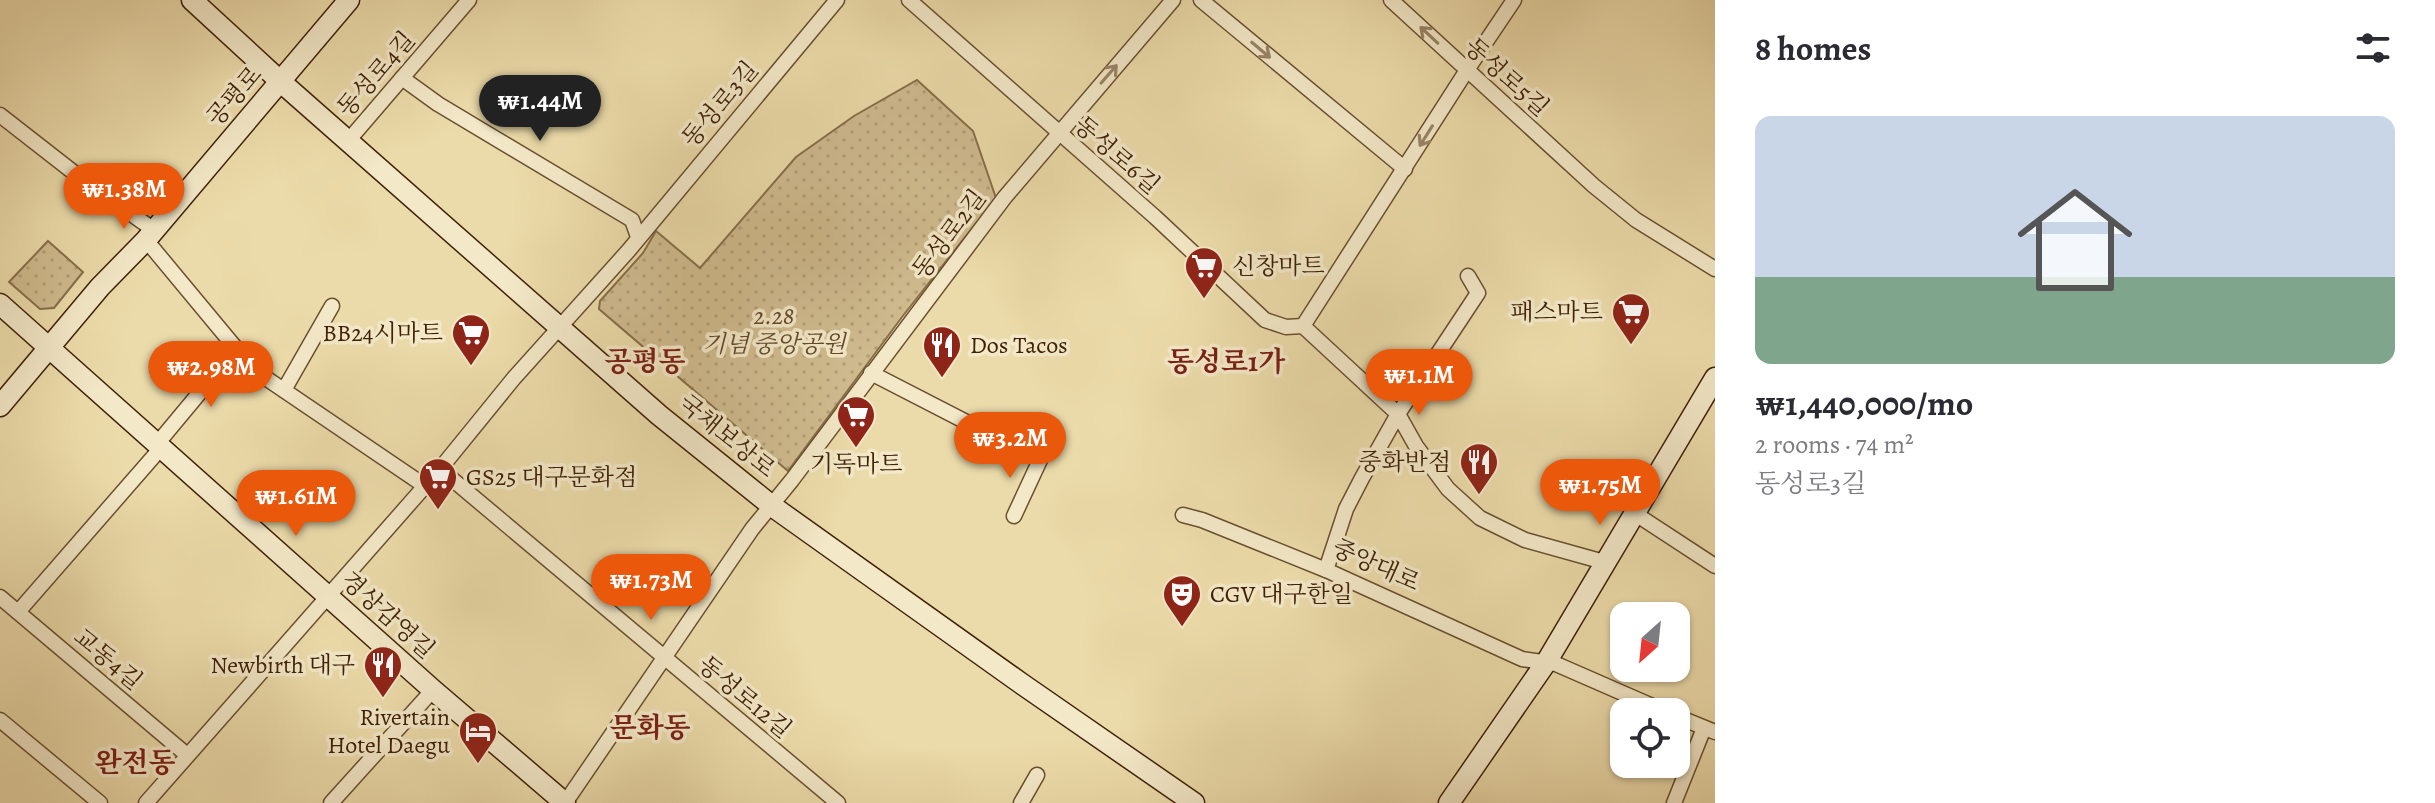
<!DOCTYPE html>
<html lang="en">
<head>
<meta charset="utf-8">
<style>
	body { margin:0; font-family:Alegreya,"Noto Serif KR",serif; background:#f7f7f7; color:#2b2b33; height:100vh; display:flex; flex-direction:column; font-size:30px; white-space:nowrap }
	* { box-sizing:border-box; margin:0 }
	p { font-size:26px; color:#7c7c81 }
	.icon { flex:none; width:44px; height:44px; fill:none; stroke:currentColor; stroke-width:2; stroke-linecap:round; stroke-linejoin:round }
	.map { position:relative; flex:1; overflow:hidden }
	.details { display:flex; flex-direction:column; background:#fff; width:720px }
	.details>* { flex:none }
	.needle { width:52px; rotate:207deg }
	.tools { position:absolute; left:1610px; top:602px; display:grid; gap:16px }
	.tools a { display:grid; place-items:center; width:80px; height:80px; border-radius:16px; background:#fff; box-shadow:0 2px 6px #0004; font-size:40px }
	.price { position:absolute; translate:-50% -68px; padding:0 18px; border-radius:28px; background:#ea580c; color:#fff; font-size:26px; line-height:52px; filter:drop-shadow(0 2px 4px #0008) }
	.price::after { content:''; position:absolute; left:50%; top:48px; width:24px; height:18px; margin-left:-12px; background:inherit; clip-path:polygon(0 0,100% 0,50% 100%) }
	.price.current { background:#222; color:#fff }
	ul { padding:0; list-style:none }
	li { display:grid; align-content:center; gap:16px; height:424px; padding:0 40px }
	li+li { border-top:2px solid #e1e1e2 }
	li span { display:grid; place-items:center; height:248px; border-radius:16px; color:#555 }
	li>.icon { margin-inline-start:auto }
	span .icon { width:144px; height:144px; fill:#fffc; stroke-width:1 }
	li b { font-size:34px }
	h2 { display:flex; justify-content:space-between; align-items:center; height:96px; padding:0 40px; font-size:34px }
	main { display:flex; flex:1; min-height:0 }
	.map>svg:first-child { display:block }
	.park { fill:url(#park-dots); stroke:#876e4a; stroke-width:2 }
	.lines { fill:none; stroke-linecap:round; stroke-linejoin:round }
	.street-casing { stroke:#6a502f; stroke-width:17 }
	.secondary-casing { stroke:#3f2106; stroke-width:23 }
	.street { stroke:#f3e8c8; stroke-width:14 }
	.secondary { stroke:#f3e8c8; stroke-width:20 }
	.oneway { stroke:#998467 }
	.labels { text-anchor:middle; stroke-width:7; stroke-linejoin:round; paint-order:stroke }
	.street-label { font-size:24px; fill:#3f2106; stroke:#f3e8c8 }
	.poi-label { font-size:24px; fill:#3f2106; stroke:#f3e8c8; text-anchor:end }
	.park-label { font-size:24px; font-style:italic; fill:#634828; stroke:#f3e8c8 }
	.quarter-label { font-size:28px; font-weight:bold; fill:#7a1f14; stroke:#f3e8c8 }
</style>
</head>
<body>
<main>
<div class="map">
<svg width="1715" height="803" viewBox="0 0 1715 803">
	<defs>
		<pattern id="park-dots" width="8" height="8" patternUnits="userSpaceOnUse" patternTransform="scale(2)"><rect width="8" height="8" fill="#cfbb8e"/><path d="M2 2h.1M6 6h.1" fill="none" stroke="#b3a079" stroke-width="1.8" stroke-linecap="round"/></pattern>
	</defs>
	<rect width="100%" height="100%" fill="#ecdbaa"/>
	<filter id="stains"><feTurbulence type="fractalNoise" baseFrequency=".0025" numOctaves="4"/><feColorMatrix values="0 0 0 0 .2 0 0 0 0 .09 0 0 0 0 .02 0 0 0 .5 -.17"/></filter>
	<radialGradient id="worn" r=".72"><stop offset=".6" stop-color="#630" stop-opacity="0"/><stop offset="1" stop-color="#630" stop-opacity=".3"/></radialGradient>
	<g class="park">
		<polygon points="917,80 973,131 996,198 902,317 788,471 599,309 600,301 643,253 656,231 700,268 796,157 854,116"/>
		<polygon points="48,241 83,272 54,308 40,309 9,282"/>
	</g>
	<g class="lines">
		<g class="street-casing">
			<g id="street">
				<polyline points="909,0 1155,217 1265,320 1286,327 1303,326 1398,414 1416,446 1448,489 1480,518 1525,540 1604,562"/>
				<polyline points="1201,0 1405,169"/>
				<polyline points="1391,0 1594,186 1636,220 1715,269"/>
				<polyline points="402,78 438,104 632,220 638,237"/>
				<polyline points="0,115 82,179 154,230"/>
				<polyline points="348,141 469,0"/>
				<polyline points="146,240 254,370 425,486"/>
				<polyline points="1303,326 1467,70 1514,0"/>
				<polyline points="871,373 1040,460 1014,516"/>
				<polyline points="284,390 332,306"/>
				<polyline points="157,444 236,349"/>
				<polyline points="440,469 838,803"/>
				<polyline points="1634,513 1715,566"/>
				<polyline points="1183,515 1202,520 1326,570 1522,659 1556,664 1666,712"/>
				<polyline points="1326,570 1346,509 1362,478 1398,414 1478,293 1468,276"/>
				<polyline points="0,597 187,755"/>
				<polyline points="18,612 161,448"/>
				<polyline points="1676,716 1715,732"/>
				<polyline points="0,720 100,803"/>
				<polyline points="146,803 440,469 514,378 629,250 837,0"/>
				<polyline points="331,803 433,690"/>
				<polyline points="565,803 752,529 792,480 1005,197 1173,0"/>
				<polyline points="1021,803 1037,775"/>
				<polyline points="1674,803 1704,728"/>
			</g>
		</g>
		<g class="secondary-casing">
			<g id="secondary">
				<polyline points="192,0 281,82 659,415 772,506 1022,684 1194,803"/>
				<polyline points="0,304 433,690 565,803"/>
				<polyline points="0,406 100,287 146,240 349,0"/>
				<polyline points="1449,803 1547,661 1715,378"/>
			</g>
		</g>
		<use href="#street" class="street"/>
		<use href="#secondary" class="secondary"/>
	</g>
	<defs><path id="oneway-shaft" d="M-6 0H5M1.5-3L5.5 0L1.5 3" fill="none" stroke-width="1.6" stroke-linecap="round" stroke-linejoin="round" transform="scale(2)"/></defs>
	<g class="oneway">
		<use href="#oneway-shaft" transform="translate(1429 35) rotate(-137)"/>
		<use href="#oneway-shaft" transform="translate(1261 50) rotate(40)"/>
		<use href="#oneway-shaft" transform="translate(1109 74) rotate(-49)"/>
		<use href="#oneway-shaft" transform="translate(1426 136) rotate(122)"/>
	</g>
	<defs>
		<g id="supermarket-pin" transform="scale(2)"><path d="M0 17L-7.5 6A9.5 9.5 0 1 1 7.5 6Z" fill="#8f2418" stroke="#f3e8c8"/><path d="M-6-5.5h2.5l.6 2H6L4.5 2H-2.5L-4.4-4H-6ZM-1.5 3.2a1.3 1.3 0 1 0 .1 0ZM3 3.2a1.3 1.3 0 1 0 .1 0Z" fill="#fff"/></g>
		<g id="restaurant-pin" transform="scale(2)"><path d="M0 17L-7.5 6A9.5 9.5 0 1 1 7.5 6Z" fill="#8f2418" stroke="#f3e8c8"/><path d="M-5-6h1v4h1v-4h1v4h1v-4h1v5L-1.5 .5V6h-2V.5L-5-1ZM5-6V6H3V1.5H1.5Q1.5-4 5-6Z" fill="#fff"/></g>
		<g id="theatre-pin" transform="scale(2)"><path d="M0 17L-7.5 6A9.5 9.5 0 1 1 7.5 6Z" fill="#8f2418" stroke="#f3e8c8"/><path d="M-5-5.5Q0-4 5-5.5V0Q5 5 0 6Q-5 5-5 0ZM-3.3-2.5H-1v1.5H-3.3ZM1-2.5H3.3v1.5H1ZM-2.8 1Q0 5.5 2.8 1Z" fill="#fff"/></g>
		<g id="hotel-pin" transform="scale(2)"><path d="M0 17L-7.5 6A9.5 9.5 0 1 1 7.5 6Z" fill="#8f2418" stroke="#f3e8c8"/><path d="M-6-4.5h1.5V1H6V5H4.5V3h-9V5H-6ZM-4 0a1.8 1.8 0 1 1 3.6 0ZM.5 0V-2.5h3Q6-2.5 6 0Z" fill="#fff"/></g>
	</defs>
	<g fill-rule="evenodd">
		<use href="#supermarket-pin" x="1204" y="266"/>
		<use href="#supermarket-pin" x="1631" y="312"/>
		<use href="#supermarket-pin" x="471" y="333"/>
		<use href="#restaurant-pin" x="942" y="345"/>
		<use href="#supermarket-pin" x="856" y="415"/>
		<use href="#restaurant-pin" x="1479" y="462"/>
		<use href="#supermarket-pin" x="438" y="477"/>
		<use href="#theatre-pin" x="1182" y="594"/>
		<use href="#restaurant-pin" x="383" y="665"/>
		<use href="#hotel-pin" x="478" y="731"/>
	</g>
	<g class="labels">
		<g class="street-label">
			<text transform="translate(376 74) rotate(-49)" y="8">동성로4길</text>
			<text transform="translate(1507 77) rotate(42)" y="8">동성로5길</text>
			<text transform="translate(234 96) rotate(-49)" y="8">공평로</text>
			<text transform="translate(720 104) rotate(-50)" y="8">동성로3길</text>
			<text transform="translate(1117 155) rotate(41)" y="8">동성로6길</text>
			<text transform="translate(949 234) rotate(-53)" y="8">동성로2길</text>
			<text transform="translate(727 436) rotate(39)" y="8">국채보상로</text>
			<text transform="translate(1376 565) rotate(24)" y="8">중앙대로</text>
			<text transform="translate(388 615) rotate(42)" y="8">경상감영길</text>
			<text transform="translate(108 659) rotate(40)" y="8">교동4길</text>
			<text transform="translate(745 697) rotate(40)" y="8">동성로12길</text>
		</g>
		<g class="poi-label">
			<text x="1232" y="274" text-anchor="start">신창마트</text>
			<text x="1603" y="320">패스마트</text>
			<text x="443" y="341">BB24시마트</text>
			<text x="970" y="353" text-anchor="start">Dos Tacos</text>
			<text x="1451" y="470">중화반점</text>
			<text x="856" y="472" text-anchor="middle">기독마트</text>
			<text x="466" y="485" text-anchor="start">GS25 대구문화점</text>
			<text x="1210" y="602" text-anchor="start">CGV 대구한일</text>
			<text x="355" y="673">Newbirth 대구</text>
			<text x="450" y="725">Rivertain<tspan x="450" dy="28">Hotel Daegu</tspan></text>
		</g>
		<g class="park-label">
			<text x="774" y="324">2.28<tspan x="774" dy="28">기념 중앙공원</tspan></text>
		</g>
		<g class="quarter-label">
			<text x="645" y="371">공평동</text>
			<text x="1226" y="371">동성로1가</text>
			<text x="650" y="737">문화동</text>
			<text x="135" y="772">완전동</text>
		</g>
	</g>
	<rect width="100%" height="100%" filter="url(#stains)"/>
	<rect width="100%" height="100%" fill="url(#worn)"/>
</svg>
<div class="tools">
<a><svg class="needle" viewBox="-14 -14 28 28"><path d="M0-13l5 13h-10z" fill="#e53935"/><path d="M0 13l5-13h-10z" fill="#7c7c81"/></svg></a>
<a><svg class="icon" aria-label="locate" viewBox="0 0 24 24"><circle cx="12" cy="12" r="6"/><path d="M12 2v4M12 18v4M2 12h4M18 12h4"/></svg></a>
</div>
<b class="price current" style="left:540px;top:143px">₩1.44M</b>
<b class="price" style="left:124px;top:231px">₩1.38M</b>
<b class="price" style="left:211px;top:409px">₩2.98M</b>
<b class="price" style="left:1419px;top:417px">₩1.1M</b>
<b class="price" style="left:1010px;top:480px">₩3.2M</b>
<b class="price" style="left:1600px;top:527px">₩1.75M</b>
<b class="price" style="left:296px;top:538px">₩1.61M</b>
<b class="price" style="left:651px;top:622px">₩1.73M</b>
</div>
<section class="details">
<h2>8 homes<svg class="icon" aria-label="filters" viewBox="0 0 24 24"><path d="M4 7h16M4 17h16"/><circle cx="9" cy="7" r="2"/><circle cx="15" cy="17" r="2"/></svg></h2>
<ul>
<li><span style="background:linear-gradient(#c9d6e8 65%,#7fa58c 0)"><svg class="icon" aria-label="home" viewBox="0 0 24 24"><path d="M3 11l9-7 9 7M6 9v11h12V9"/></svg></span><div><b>₩1,440,000/mo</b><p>2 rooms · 74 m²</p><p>동성로3길</p></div></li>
</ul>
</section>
</main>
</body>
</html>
